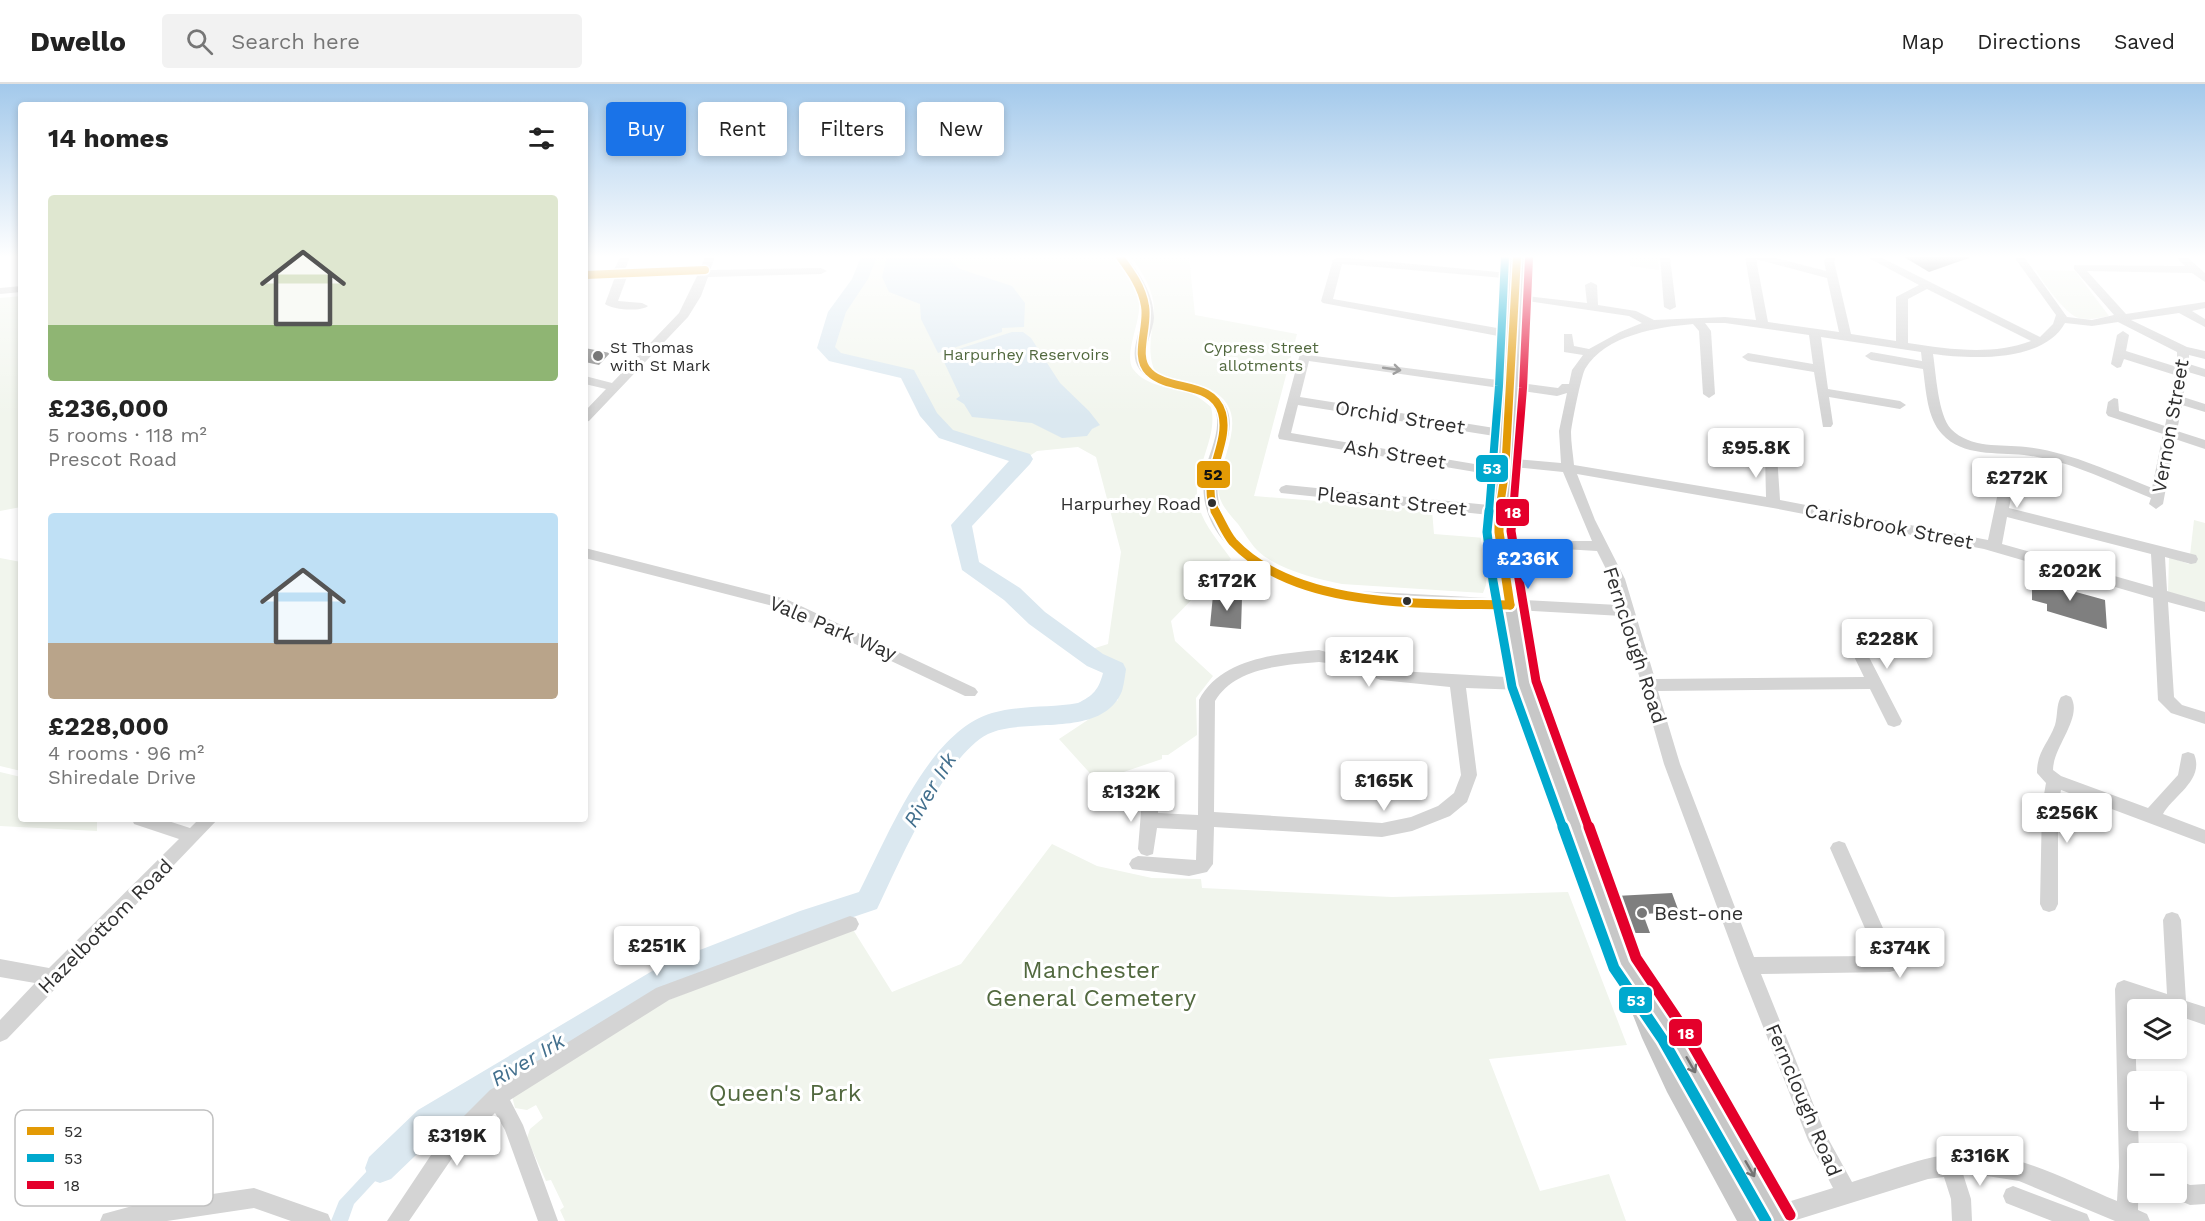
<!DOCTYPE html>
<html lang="en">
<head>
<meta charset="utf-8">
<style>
	body { margin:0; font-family:"Work Sans",sans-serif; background:#f2f2f2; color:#222; height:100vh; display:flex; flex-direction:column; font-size:22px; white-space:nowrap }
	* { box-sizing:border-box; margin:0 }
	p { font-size:20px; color:#767676 }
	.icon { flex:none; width:33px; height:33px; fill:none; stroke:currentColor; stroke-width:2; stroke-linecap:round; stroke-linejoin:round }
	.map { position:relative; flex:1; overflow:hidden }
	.sheet { position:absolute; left:18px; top:18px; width:570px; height:720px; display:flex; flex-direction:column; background:#fff; border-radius:6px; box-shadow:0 3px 9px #0003 }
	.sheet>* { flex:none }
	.banner { position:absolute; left:606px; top:18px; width:570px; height:54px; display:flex; gap:12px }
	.controls { position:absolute; left:2127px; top:915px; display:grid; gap:12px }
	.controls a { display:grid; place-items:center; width:60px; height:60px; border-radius:6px; background:#fff; box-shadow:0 3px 9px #0003; font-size:30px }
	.price { position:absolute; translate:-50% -51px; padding:0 14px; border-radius:6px; background:#fff; color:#222; font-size:20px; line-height:39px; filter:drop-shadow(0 2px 3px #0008) }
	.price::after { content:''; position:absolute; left:50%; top:36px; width:18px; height:14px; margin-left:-9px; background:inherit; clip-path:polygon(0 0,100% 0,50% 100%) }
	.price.current { background:#1a73e8; color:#fff }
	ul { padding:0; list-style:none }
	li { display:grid; align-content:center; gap:12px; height:318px; padding:0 30px }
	li span { display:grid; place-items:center; height:186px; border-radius:6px; color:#555 }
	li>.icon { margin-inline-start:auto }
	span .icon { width:108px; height:108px; fill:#fffc; stroke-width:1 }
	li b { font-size:26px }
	h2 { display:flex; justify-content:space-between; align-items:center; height:72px; padding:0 30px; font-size:26px }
	.chip { padding:0 21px; border-radius:6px; background:#fff; box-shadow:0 3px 9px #0003; font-size:21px; line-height:54px }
	.chip.current { background:#1a73e8; color:#fff }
	header { display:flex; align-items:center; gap:36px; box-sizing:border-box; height:84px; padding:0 30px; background:#fff; border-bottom:2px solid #e0e0e0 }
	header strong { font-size:28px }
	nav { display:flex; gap:33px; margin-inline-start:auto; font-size:21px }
	.search { width:420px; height:54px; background:#f2f2f2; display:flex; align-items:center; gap:15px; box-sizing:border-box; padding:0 21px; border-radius:6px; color:#767676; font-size:22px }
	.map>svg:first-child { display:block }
	.green { fill:#f1f5ed }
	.water { fill:#dbe8f0 }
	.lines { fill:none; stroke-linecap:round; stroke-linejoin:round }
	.river { fill:#dbe8f0; fill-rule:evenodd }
	.building { fill:#7f7f7f }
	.minor { fill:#d4d4d4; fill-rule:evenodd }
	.major { fill:#c7c7c7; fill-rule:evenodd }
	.bus-1-far1-casing { stroke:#fff; stroke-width:11 }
	.bus-1-casing { stroke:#fff; stroke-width:14 }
	.bus-2-far2-casing { stroke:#fff; stroke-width:11 }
	.bus-2-far1-casing { stroke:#fff; stroke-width:14 }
	.bus-2-casing { stroke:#fff; stroke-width:16 }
	.bus-3-far2-casing { stroke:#fff; stroke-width:11 }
	.bus-3-far1-casing { stroke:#fff; stroke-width:14 }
	.bus-3-casing { stroke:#fff; stroke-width:16 }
	.bus-1-far1 { stroke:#e39a05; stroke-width:8 }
	.bus-1 { stroke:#e39a05; stroke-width:9 }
	.bus-2-far2 { stroke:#00a9ce; stroke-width:8 }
	.bus-2-far1 { stroke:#00a9ce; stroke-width:9 }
	.bus-2 { stroke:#00a9ce; stroke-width:11 }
	.bus-3-far2 { stroke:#e4002b; stroke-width:8 }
	.bus-3-far1 { stroke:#e4002b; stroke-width:9 }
	.bus-3 { stroke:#e4002b; stroke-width:11 }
	.oneway { stroke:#797979 }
	.oneway2 { stroke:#737373 }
	.poi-dot { fill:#787878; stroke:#fff; stroke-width:2 }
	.bus-dot { fill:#2f2f2f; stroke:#fff; stroke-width:2 }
	.labels { text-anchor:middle; stroke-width:6; stroke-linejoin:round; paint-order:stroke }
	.far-poi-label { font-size:16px; fill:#2f2f2f; stroke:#fff; text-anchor:start }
	.far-park-label { font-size:16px; fill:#52693f; stroke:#fff }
	.bus-label { font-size:18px; fill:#2f2f2f; stroke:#fff; text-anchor:end }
	.street-label { font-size:20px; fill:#2f2f2f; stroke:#fff }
	.poi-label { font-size:20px; fill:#2f2f2f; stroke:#fff; text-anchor:start }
	.water-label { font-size:21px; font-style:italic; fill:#426f8d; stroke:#fff }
	.near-park-label { font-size:24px; fill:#52693f; stroke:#fff }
	.key { fill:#fff; stroke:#c1c1c1; stroke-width:1.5 }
	.key-label { font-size:16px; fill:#2f2f2f }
	.line-badge { stroke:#fff; stroke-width:2 }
	.badge-label { font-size:16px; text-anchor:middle; font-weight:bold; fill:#fff }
	.pale-badge-label { font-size:16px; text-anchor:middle; font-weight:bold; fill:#111 }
</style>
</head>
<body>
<header>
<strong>Dwello</strong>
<div class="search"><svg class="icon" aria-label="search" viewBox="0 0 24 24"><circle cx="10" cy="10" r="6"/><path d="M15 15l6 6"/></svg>Search here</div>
<nav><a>Map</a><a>Directions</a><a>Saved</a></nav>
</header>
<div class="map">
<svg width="2205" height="1137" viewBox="0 0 2205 1137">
	<rect width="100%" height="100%" fill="#fff"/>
	<g class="green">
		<path d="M874 173H1115C1126 184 1137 201 1139 217 1142 236 1123 270 1133 285 1147 304 1172 302 1192 310 1199 313 1205 318 1211 323 1219 355 1191 386 1198 419 1202 439 1219 458 1231 475L1171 537 1175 557 1213 592 1196 614 1197 651 1168 671H1162V675L1097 697 1059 655 1118 616 1102 575 1092 565 1108 560 1121 468 1096 373 1078 363 1037 367 1028 373 950 348 935 332 911 289 842 271 832 262 843 228 867 195Z"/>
		<path d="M1131 173H1189L1195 231 1297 250 1254 412 1432 426 1434 450 1485 454 1486 501 1483 509 1342 500C1316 495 1276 485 1257 466 1250 459 1244 448 1238 440 1226 426 1215 415 1219 396 1223 374 1241 341 1227 320 1213 298 1178 297 1156 290 1146 269 1152 251 1154 229 1155 208 1143 189 1131 173Z"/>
		<polygon points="1630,173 1658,173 1659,186 1630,182"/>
		<path d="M2036 186 2075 187 2109 232C2098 234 2087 237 2076 233 2064 227 2042 198 2036 186Z"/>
		<polygon points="21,212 21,423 0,427 0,214"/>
		<polygon points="2194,436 2205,439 2205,518 2168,509 2169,473 2189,480"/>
		<polygon points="0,474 21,478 21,687 0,682"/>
		<polygon points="0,688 21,693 21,735 97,735 97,747 0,742"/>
		<polygon points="1052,760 1097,782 1152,794 1201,795 1202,804 1392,813 1568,808 1627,961 1489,975 1540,1107 1609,1090 1626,1137 565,1137 560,1126 564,1123 551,1096 546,1097 527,1054 530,1045 543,1034 536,1021 527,1026 515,1024 512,1012 638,928 852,844 892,908 961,880"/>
	</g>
	<g class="water">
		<polygon points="887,173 947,173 960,185 1012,202 1025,219 1024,243 1002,244 1002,248 938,269 921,235 920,220 889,208 882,193"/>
		<polygon points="1012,248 1023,248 1031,254 1060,299 1089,327 1100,341 1092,345 1087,352 1062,354 1032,339 972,333 964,320 956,315 960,312 944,278 946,269"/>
		<polygon points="396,1056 404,1066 354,1120 348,1137 331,1137 339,1117"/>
	</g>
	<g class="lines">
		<path class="river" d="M861 173H877L868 195 846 228 835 263 841 269 914 286 937 329 953 346 1030 370 1033 375 1030 380 972 442 979 478 1020 504 1045 528 1103 570 1123 579 1126 585C1125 592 1124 600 1122 607 1102 656 1025 632 988 650 944 672 899 780 877 825L803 850 684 898 440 1048 391 1095 380 1099 369 1095 365 1084 369 1073 418 1026 664 880 800 827 859 808C888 752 928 648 992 629 1019 621 1050 624 1078 619 1093 612 1099 605 1103 589L1087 582 1029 540 1004 516 962 486 951 441 1009 377 939 354 920 332 901 294 829 277 817 264 828 228 852 195Z"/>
	</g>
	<g class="building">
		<polygon points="1904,173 1969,173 1969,174 1929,188"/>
		<polygon points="585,264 610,269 599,281 585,278"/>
		<polygon points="2039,493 2076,504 2076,508 2105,516 2107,545 2047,527 2047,520 2032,516 2032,495 2039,497"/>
		<polygon points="1213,511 1242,513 1241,545 1210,542"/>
		<polygon points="1672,809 1679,828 1643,830 1650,849 1630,849 1616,812"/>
	</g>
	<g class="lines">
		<g class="minor">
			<path d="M620 173H630L625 186 701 183 705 173H715L710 186 821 184 827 187 821 190 708 193 701 212 688 233 589 337 585 338V327L606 305 585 300V292L612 299 679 229 698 190 627 193 618 217 642 219 648 222C640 228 613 226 605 220L615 193 585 194V188L614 186Z"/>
			<path d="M1115 173H1126C1140 189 1154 211 1154 234 1153 249 1140 268 1150 282 1169 308 1213 291 1227 325 1236 346 1220 371 1218 392 1209 467 1297 498 1357 507L1618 521 1611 495 1597 467 1563 465 1567 482 1565 486 1560 487 1553 482 1548 460 1550 457H1592L1563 388 1505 382 1498 378 1505 374 1561 379 1559 347 1567 309 1557 312 1309 277 1300 313 1507 346 1513 350 1507 354 1298 321 1291 349 1510 386 1512 389 1505 393 1279 355 1278 352 1300 270 1558 304 1562 300H1569L1572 286 1583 271 1564 268V250H1572L1574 262 1589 265 1620 248 1642 239 1629 232 1514 215 1510 214V210L1587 219 1585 201 1591 198 1597 201 1598 221 1636 227 1654 236 1725 233 1756 236 1745 173H1772L1826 187 1824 177 1826 173H1836L1834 177 1851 250 1896 257V213L1919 201 1867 173H1880L2040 253 2053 240 2056 231 2014 173H2024L2067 233 2092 236 2114 231 2074 185V181L2185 182 2176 173H2187L2205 189V198L2192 189 2087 187 2126 230 2205 218V224L2192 227 2205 235V243L2179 229 2131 236 2187 263 2205 267V275L2189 271V280L2205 285V293L2188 288 2183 313 2205 320V328L2182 321 2177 347 2205 356V365L2175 355 2163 420 2156 425 2149 420 2151 414C2110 398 2069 376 2024 371 1997 368 1963 373 1942 350 1927 334 1926 306 1923 285L1871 276 1865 272 1871 268 1922 277 1921 268 1821 253 1828 305 1900 317 1906 321 1900 325 1829 313 1833 340 1831 343H1823L1814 288 1748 277 1742 273 1748 269 1813 280 1809 251 1725 239H1705L1711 247 1715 310 1709 314 1703 310 1699 247 1693 240C1658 243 1605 251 1585 285 1581 293 1572 338 1571 348 1571 359 1573 370 1574 381L1766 413 1765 371 1771 367 1777 371 1780 416 1988 456 2004 380 2011 376 2018 380 2009 424 2196 471 2198 475 2196 479 2191 480 2165 473 2167 507 2205 518V528L2168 518 2174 613 2182 621 2205 628V640L2171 629 2158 616 2153 514 1984 465 1773 424 1577 390 1595 436 1625 495 1655 595 1864 593 1843 550 1845 546H1855L1902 637 1900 641 1894 643 1888 641 1870 605 1658 607 1680 680 1754 873 1877 872 1830 764 1833 759 1839 757 1845 759 1899 880 1896 886 1890 888 1761 890 1825 1049 1852 1098C1889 1087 1930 1069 1968 1069 2020 1069 2070 1098 2117 1117L2119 1083 2115 905 2117 899 2124 896 2167 910 2163 836 2166 830 2172 828 2178 830 2181 836 2186 917 2205 923V941L2176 931V926H2159L2134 917 2139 1070 2138 1126 2147 1130 2150 1137H2115L2019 1097 1968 1089 1963 1090 1971 1115 1972 1137H1952L1951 1115 1944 1093 1928 1095 1793 1137H1749L1752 1130 1759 1127 1833 1104 1808 1056 1739 882 1664 680 1622 532 1357 517C1293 508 1195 474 1204 392 1207 371 1223 347 1215 325 1205 300 1158 309 1140 286 1126 268 1144 245 1142 225 1138 204 1126 189 1115 173ZM1756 175 1827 194 1839 248 1768 238ZM1927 205 2031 257C1991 272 1948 265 1908 259V215ZM2118 238 2177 268V283L2126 267 2129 251 2123 247 2117 251 2111 280 2117 284 2121 283 2124 275 2175 291 2165 342 2119 327 2118 315 2114 314 2108 318 2106 329 2108 332 2163 350 2152 404C2111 388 2070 368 2026 363 2000 360 1971 365 1951 345 1938 331 1936 289 1933 270 1971 275 2043 279 2065 239L2092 242ZM2007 433 2151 470 2153 503 2002 460Z"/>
			<polygon points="1339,173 1519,190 1521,192 1515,195 1342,180 1333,215 1514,247 1520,251 1514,255 1323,219 1321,217 1333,176"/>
			<polygon points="1660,173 1670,173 1676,223 1670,226 1664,223"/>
			<polygon points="21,202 21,208 0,210 0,204"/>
			<polygon points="1286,401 1499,422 1506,427 1499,432 1281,409 1279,406 1281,403"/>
			<polygon points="585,464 786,515 975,604 978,608 975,612 965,612 777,523 585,474"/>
			<path d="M1319 566 1398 587 1524 594 1529 596 1532 600 1529 604 1524 606 1466 604 1477 691 1467 718 1450 732 1412 747 1382 753 1214 743 1213 780 1207 788 1189 792 1132 785 1129 780 1132 775 1138 772 1196 776 1197 746 1157 744 1153 770 1147 772 1141 770 1138 765 1142 716 1144 711 1150 709 1156 711 1158 716V729L1198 731 1199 616C1221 574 1276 570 1319 566ZM1319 578 1335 580 1381 596 1450 603 1461 691 1454 709 1438 722 1411 733 1382 739 1214 728 1215 617C1235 583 1284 581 1319 578Z"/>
			<path d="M2066 611 2071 613C2083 634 2053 663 2053 686L2061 692 2148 724 2178 691 2182 670 2188 668 2194 670C2205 696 2173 712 2163 730L2205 746V760L2061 706 2058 722V820L2055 826 2049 828 2043 826 2040 820 2042 722 2046 699 2037 689C2037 667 2048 660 2055 641 2058 631 2056 621 2061 613Z"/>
			<polygon points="132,735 162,735 190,744 199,735 218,735 7,955 0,958 0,936 35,899 0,893 0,875 49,884 179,755 134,740"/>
			<polygon points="850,832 856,834 859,840 856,846 669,916 510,1016 523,1041 558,1137 538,1137 505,1046 495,1029 457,1067 409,1137 387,1137 443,1053 490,1006 656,904"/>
			<polygon points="2176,1095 2190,1101 2205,1100 2205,1120 2190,1121 2169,1112 2167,1108 2176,1108"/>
			<polygon points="2013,1102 2087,1130 2090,1137 2052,1137 2006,1119 2003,1112 2006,1105"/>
			<polygon points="254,1104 328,1130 331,1137 291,1137 254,1124 167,1137 100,1137 103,1130 136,1121"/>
		</g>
		<polygon class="major" points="1510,173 1524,173 1514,389 1508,427 1508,448 1514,495 1534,600 1644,898 1654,901 1682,942 1794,1137 1737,1137 1667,1008 1642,954 1603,855 1514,600 1490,448 1503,303"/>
		<g class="bus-1-far1-casing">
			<g id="bus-1-far1">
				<path d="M1120 173C1131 188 1142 203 1145 222 1149 243 1133 273 1149 288 1169 308 1213 296 1222 329 1231 361 1198 397 1216 428"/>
				<polyline points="585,191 705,186"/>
				<polyline points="1499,428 1505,389 1517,173"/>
			</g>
		</g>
		<g class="bus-1-casing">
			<g id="bus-1">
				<path d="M1215 427C1221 437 1226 450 1233 458 1297 526 1425 519 1510 521"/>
				<polyline points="1499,427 1499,448 1510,521"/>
			</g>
		</g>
		<g class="bus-2-far2-casing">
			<polyline id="bus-2-far2" points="1489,428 1499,302 1505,173"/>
		</g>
		<g class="bus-2-far1-casing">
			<polyline id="bus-2-far1" points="1489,427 1487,448 1493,497 1512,603 1563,744"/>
		</g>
		<g class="bus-2-casing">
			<polyline id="bus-2" points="1563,743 1614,884 1663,956 1766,1137"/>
		</g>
		<g class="bus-3-far2-casing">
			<polyline id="bus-3-far2" points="1513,428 1523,304 1529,174"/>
		</g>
		<g class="bus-3-far1-casing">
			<polyline id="bus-3-far1" points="1513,427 1511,447 1536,597 1589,744"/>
		</g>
		<g class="bus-3-casing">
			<polyline id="bus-3" points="1589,743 1636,874 1683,944 1790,1131"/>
		</g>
		<use href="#bus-1-far1" class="bus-1-far1"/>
		<use href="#bus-1" class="bus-1"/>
		<use href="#bus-2-far2" class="bus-2-far2"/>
		<use href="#bus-2-far1" class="bus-2-far1"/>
		<use href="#bus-2" class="bus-2"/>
		<use href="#bus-3-far2" class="bus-3-far2"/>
		<use href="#bus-3-far1" class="bus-3-far1"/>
		<use href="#bus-3" class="bus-3"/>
	</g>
	<defs><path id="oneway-shaft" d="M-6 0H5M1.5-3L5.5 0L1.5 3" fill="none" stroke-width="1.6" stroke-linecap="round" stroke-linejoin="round" transform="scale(1.5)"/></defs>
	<use class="oneway" href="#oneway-shaft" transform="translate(1392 285) rotate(8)"/>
	<g class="oneway2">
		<use href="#oneway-shaft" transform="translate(1691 981) rotate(60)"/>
		<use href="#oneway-shaft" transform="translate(1750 1085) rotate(60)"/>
	</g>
	<linearGradient id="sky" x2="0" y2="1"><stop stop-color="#a3c9eb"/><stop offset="0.52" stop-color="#fff"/><stop offset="1" stop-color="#fff" stop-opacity="0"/></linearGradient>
	<rect width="2205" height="332" fill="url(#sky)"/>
	<g class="poi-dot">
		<circle cx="598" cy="272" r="6"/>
		<circle cx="1642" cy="829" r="6"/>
	</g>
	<g class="bus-dot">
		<circle cx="1212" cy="419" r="5"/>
		<circle cx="1407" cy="517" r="5"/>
	</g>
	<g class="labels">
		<g class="far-poi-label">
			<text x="610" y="269">St Thomas<tspan x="610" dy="18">with St Mark</tspan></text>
		</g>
		<g class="far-park-label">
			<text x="1261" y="269">Cypress Street<tspan x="1261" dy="18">allotments</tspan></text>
			<text x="1026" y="276">Harpurhey Reservoirs</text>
		</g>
		<g class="bus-label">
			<text x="1201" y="426">Harpurhey Road</text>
		</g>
		<g class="street-label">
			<text transform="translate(1400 333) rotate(9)" y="7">Orchid Street</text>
			<text transform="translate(2170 342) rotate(-80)" y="7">Vernon Street</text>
			<text transform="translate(1395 370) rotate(9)" y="7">Ash Street</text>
			<text transform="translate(1392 417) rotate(6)" y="7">Pleasant Street</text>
			<text transform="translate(1889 442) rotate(11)" y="7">Carisbrook Street</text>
			<text transform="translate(833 544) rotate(23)" y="7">Vale Park Way</text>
			<text transform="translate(1635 561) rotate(72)" y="7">Fernclough Road</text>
			<text transform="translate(105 842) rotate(-45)" y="7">Hazelbottom Road</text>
			<text transform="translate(1804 1016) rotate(67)" y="7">Fernclough Road</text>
		</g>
		<g class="poi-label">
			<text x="1654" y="836">Best-one</text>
		</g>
		<g class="water-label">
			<text transform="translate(930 706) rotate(-59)" y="7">River Irk</text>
			<text transform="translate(528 976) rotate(-31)" y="7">River Irk</text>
		</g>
		<g class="near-park-label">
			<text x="1091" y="894">Manchester<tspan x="1091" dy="28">General Cemetery</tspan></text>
			<text x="785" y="1017">Queen's Park</text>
		</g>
	</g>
	<rect x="15" y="1026" width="198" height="96" rx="9" class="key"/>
	<rect x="27" y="1043" width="27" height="8" fill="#e39a05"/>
	<rect x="27" y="1070" width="27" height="8" fill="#00a9ce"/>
	<rect x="27" y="1097" width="27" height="8" fill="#e4002b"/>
	<g class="key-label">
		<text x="64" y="1053">52</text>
		<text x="64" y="1080">53</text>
		<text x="64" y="1107">18</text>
	</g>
	<g class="line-badge">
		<rect x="1475" y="370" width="34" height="29" rx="6" fill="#00a9ce"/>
		<rect x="1196" y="376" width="35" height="29" rx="6" fill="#e39a05"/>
		<rect x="1495" y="414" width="35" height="29" rx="6" fill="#e4002b"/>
		<rect x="1618" y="902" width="35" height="28" rx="6" fill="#00a9ce"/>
		<rect x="1668" y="934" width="35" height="29" rx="6" fill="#e4002b"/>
	</g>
	<g class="badge-label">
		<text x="1492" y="390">53</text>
		<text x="1513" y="434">18</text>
		<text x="1636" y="922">53</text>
		<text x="1686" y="955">18</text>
	</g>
	<g class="pale-badge-label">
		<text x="1213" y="396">52</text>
	</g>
</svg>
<div class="controls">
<a><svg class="icon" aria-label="layers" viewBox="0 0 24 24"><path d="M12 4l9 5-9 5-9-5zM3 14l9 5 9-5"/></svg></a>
<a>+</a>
<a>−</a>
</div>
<b class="price" style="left:1756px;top:395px">£95.8K</b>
<b class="price" style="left:2017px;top:425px">£272K</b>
<b class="price current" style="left:1528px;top:506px">£236K</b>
<b class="price" style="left:2070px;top:518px">£202K</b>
<b class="price" style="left:1227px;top:528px">£172K</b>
<b class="price" style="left:1887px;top:586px">£228K</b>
<b class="price" style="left:1369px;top:604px">£124K</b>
<b class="price" style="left:1384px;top:728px">£165K</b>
<b class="price" style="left:1131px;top:739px">£132K</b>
<b class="price" style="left:2067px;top:760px">£256K</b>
<b class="price" style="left:657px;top:893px">£251K</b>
<b class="price" style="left:1900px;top:895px">£374K</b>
<b class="price" style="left:457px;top:1083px">£319K</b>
<b class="price" style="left:1980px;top:1103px">£316K</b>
<div class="banner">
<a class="chip current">Buy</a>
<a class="chip">Rent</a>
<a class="chip">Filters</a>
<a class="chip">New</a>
</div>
<section class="sheet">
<h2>14 homes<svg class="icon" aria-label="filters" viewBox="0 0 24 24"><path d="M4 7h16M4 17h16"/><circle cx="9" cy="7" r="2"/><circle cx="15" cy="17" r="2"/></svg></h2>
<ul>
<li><span style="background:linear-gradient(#dfe7d0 70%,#8fb573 0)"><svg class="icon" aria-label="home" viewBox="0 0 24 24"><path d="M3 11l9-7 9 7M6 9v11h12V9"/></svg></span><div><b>£236,000</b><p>5 rooms · 118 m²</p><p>Prescot Road</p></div></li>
<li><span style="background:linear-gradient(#bfe0f5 70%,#b9a48a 0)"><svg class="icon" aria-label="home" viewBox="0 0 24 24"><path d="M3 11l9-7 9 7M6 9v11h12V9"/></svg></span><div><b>£228,000</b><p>4 rooms · 96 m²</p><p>Shiredale Drive</p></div></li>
</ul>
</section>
</div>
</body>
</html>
